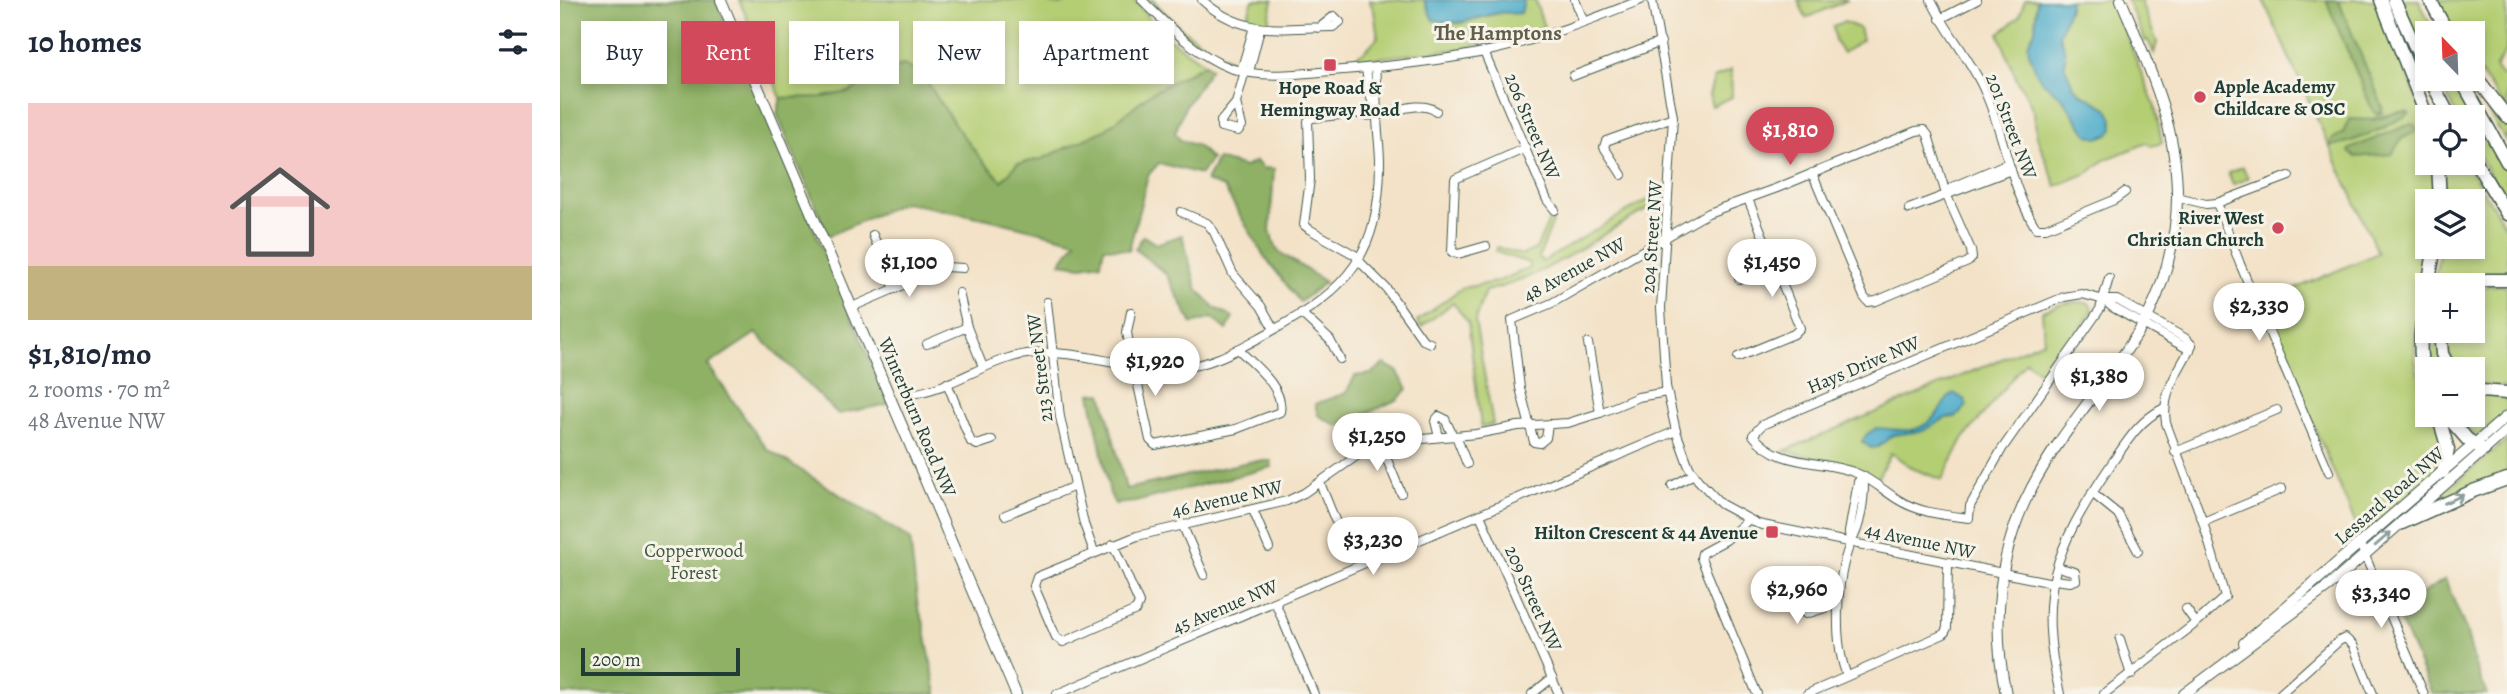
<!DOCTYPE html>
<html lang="en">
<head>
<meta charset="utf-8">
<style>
	body { margin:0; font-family:Alegreya,serif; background:#f2f2f3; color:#1f2937; height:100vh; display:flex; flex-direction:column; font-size:26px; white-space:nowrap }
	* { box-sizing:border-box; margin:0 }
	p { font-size:23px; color:#747a83 }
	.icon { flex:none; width:38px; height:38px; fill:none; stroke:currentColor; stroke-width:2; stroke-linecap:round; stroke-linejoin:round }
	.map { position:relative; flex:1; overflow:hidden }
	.drawer { display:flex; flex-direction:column; background:#fff; width:560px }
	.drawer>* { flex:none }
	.banner { position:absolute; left:21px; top:21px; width:665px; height:63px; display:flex; gap:14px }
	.needle { width:46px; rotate:337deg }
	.tools { position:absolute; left:1855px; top:21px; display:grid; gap:14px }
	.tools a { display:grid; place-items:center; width:70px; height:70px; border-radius:0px; background:#fff; box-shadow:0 4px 10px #0003; font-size:35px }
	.scale { position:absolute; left:21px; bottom:18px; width:159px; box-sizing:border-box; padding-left:7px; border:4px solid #1f3d34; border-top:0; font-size:19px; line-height:24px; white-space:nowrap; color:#1f3d34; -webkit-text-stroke:5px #f7f3e8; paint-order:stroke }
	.price { position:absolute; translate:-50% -60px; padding:0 16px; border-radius:24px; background:#fff; color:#222; font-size:23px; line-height:46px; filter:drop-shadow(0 2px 4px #0008) }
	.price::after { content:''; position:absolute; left:50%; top:42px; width:21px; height:16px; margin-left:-10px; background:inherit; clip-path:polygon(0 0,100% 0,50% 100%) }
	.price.active { background:#d1495b; color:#fff }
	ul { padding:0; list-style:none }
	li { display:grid; align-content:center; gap:14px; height:371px; padding:0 28px }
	li span { display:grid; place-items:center; height:217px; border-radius:0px; color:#555 }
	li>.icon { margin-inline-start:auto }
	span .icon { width:126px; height:126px; fill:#fffc; stroke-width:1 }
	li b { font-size:30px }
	h2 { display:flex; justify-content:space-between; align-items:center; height:84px; padding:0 28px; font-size:30px }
	.tag { padding:0 24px; border-radius:0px; background:#fff; box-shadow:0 4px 10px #0003; font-size:24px; line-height:63px }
	.tag.active { background:#d1495b; color:#fff }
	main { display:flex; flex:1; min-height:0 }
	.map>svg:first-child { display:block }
	.green { fill:#b4ce73; stroke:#6a8654; stroke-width:2; fill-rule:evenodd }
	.forest { fill:#8fb165; stroke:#57774c; stroke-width:2 }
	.water { fill:#4babca; stroke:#35747f; stroke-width:2 }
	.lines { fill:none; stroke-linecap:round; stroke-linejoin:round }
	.minor-casing { stroke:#3f564a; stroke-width:10 }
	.major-casing { stroke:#3f564a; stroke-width:12 }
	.highway-casing { stroke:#3f564a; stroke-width:15 }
	.minor { stroke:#fff; stroke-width:8 }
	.major { stroke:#fff; stroke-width:10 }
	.highway { stroke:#fff; stroke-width:12 }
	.oneway { stroke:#8f9e9a }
	.poi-dot { fill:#d1495b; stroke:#f7f3e8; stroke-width:2.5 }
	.labels { text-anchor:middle; stroke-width:6; stroke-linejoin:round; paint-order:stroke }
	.poi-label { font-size:19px; font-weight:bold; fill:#1f3d34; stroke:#f7f3e8; text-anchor:end }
	.street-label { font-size:19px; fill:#1f3d34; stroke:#f7f3e8 }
	.park-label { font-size:19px; fill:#3d5a41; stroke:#f7f3e8 }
	.neighbourhood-label { font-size:21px; font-weight:bold; fill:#605d4b; stroke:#f7f3e8 }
</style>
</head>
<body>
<main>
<section class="drawer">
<h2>10 homes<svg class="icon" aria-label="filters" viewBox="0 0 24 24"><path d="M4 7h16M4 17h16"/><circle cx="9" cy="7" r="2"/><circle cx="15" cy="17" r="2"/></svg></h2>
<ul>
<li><span style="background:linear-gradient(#f6c9c9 75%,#c2b280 0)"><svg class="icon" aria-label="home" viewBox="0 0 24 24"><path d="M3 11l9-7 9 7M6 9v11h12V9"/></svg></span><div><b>$1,810/mo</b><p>2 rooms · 70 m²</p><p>48 Avenue NW</p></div></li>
</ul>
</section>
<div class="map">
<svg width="1947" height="694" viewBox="0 0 1947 694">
	<rect width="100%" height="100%" fill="#f7f3e8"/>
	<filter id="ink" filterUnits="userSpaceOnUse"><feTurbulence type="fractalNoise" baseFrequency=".0143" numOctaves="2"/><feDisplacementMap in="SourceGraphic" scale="14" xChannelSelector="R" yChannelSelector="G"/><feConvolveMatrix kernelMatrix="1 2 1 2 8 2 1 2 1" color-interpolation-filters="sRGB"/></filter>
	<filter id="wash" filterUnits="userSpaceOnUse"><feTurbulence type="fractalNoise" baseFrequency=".00686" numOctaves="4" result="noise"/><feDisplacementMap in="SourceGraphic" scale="28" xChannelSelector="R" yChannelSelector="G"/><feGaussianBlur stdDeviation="1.57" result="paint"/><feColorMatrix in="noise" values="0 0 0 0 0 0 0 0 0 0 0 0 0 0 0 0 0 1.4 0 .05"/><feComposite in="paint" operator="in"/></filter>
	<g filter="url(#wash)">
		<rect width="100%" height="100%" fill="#f3e2c7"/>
		<g class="green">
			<polygon points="179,0 486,0 490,4 500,5 512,0 574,0 602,34 645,64 591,93 545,130 482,159 457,164 442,181 422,160 397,128 361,73 343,65 324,72 289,92 263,97 221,98"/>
			<path d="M589 0H593C620 30 637 42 673 61L680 58 679 60C655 69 603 18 589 0Z"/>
			<polygon points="693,0 713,0 708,25 686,21"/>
			<polygon points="809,0 864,0 873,20 898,24 943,12 961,13 964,0 975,0 984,27 901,49 789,61 805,51 818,37 814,11"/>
			<polygon points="1238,0 1288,0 1246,18"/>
			<polygon points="1465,0 1477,0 1475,30 1468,44 1480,79 1503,99 1525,132 1537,138 1549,134 1547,108 1522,94 1513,86 1505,67 1505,52 1499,35 1510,5 1509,0 1552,0 1595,107 1602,143 1591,146 1587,143 1544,160 1530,172 1496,186 1477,137 1474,113 1466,94 1457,80 1439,34 1459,17"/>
			<polygon points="1567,0 1580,0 1597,42 1594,53 1588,40 1585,41"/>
			<path d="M1703 0H1766L1813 111 1823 108 1778 0H1817L1858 100 1867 135V163H1873L1875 201H1867V247H1870C1864 282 1853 320 1855 356 1856 376 1867 395 1867 415H1874L1886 443 1881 467 1802 539 1702 303 1818 253ZM1839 112 1849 114 1820 130 1771 140 1803 121Z"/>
			<polygon points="1841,0 1859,0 1874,33 1867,33 1867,57"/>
			<polygon points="1876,0 1947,0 1946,52 1935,68 1942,76 1947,74 1947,110 1913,63 1913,33 1895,33"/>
			<polygon points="1284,22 1299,28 1302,40 1283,53 1275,42 1273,26"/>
			<polygon points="1171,70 1172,97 1152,106 1149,95 1154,78"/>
			<polygon points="1878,79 1896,79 1947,170 1947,203 1913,146 1913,117 1898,117"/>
			<polygon points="1917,86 1947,124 1947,143 1930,115"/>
			<polygon points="1882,163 1906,163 1947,229 1947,276 1923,276 1903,285 1874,285 1880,247 1913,247 1913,201 1885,201"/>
			<polygon points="1683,167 1688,178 1673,185 1668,173"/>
			<path d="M1101 190 1100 203C1042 230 989 278 925 291L915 321 933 424 921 427 908 322 893 303 861 327 857 321 902 288 936 282 970 268 969 263 936 252 937 247 962 255 976 249 989 220 993 222 979 257 982 262 1067 211 1094 197Z"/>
			<path d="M1939 285 1947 287V387L1923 385 1913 380V369H1898C1889 357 1886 346 1886 331H1913V291L1927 286Z"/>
			<polygon points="1516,302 1529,303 1533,310 1487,378 1466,361 1402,441 1382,480 1354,469 1331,453 1317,479 1294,466 1224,451 1484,341 1482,311 1502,304"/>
			<path d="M1867 331H1876L1887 369H1869C1864 358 1863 342 1867 331Z"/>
			<polygon points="1913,391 1947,396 1947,412 1918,436 1911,433 1895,415 1913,415"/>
			<polygon points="1947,440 1947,475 1864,508"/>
		</g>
		<g class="forest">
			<polygon points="0,0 156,0 329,404 278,414 196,333 148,365 206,448 350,539 358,608 363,620 377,694 0,694"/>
			<polygon points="1766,0 1778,0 1821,103 1822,113 1816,114 1813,111"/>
			<polygon points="645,64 651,68 625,107 615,133 620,140 638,146 651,159 641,174 599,163 588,175 569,250 544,247 541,263 522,266 500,263 516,241 428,219 344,202 268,236 217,114 221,98 263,97 289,92 324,72 343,65 361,73 397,128 422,160 442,181 457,164 482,159 545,130 591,93"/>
			<path d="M1839 112H1848L1849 114C1824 127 1800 141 1771 146V140L1783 133 1789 119 1813 120Z"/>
			<polygon points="1850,124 1855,125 1857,131 1841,139 1832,154 1796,157 1789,152 1790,149"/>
			<polygon points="657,159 685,167 696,161 702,168 714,169 710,232 718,251 765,282 740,302 704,256 664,188 646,181"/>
			<polygon points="622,235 637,289 655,308 673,317 667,330 652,318 632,324 606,274 575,249 583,236 596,244"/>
			<polygon points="824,364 837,371 848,389 837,400 777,426 758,415 755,404 786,393 795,376 811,374"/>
			<polygon points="542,393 566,489 693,461 711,461 712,467 575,502 555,504 550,494 530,394"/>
			<polygon points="1885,579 1906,630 1915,665 1927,694 1872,694 1836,611"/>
		</g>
		<g class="water">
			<path d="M864 0H964L961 13C952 15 947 11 939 13 910 18 905 26 873 20Z"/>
			<polygon points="1477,0 1509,0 1510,4 1499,35 1505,52 1505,67 1513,86 1522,94 1547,108 1553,119 1553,129 1549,134 1537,138 1528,135 1503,99 1480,79 1476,71 1469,53 1468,44 1475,30"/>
			<path d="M1394 393 1405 400 1407 406 1396 417 1386 418 1363 431 1333 435 1318 447 1311 448 1302 442 1306 435 1316 428C1343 429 1357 437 1377 414 1384 406 1384 399 1394 393Z"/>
		</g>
	</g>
	<g filter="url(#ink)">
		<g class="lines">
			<g class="minor-casing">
				<g id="minor">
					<path d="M582 0C607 25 636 55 670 68 701 79 739 74 771 71 822 67 874 62 924 52 978 41 1030 20 1081 0"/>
					<path d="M642 0C684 38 722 27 773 27L780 22 774 16 759 28"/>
					<polyline points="1015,0 1024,22"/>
					<polyline points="1092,0 1113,117 1101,308 1106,386 1116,431 1129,467 1138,480 1161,504 1198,524 1493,583"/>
					<path d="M1371 0C1386 32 1411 59 1425 92 1445 136 1450 187 1476 228H1486L1554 200 1565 192"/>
					<polyline points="1380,19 1417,0"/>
					<polyline points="924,52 987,200 995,210"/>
					<polyline points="806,68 809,93 816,111"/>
					<polyline points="681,71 694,27"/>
					<polyline points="689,72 700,29"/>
					<polyline points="1013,76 1101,42"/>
					<polyline points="676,103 682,126 678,131 661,127 661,121 676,103 685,71"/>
					<path d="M797 113C818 124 853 96 876 111"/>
					<polyline points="817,114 804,109 797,113 752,118 748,121 750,179 744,225 749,229 795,255 799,261 826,288 863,340 870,343"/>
					<polyline points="1062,175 1044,147 1046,141 1113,117"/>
					<polyline points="1386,194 1392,187 1448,163"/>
					<polyline points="1617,197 1646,204 1657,203 1729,176"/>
					<polyline points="1657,203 1680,264 1769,472"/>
					<polyline points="1349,209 1451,170"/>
					<polyline points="621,212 647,223 654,232 673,274 701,306 714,329"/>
					<polyline points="313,235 335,289"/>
					<polyline points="926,246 898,254 892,252 895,179 966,148"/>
					<polyline points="1179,279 1214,265"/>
					<polyline points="399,293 407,327 423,367"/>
					<polyline points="1544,300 1552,307 1630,350"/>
					<polyline points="487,302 500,417 524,524 534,552"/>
					<polyline points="292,307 385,267 403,268"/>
					<path d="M571 312 567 332 569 344 590 440 595 445 676 429 720 412C725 388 693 364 678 349"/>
					<polyline points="741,313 770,340 780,359"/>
					<polyline points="1028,343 1040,413"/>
					<polyline points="367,344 407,327"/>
					<polyline points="1178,357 1234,334 1240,328 1188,199"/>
					<polyline points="387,383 411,442 417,445 432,440"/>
					<path d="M350 394C394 389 430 356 475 353 523 350 570 371 617 368 652 366 680 348 710 332 788 290 820 254 820 162 820 146 817 131 817 115 816 99 817 84 815 68"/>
					<polyline points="988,425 986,438 980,443 974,442 960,388 952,320 992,303 1148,213 1217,188 1356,131 1364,130 1368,135 1386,194 1411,250 1412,258 1408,262 1316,301 1308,302 1304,297 1252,173"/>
					<polyline points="896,436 907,464"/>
					<polyline points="879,437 875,421 879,416 885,419 893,436"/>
					<polyline points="820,443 841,493"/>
					<polyline points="1615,452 1717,410"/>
					<polyline points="760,483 775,520"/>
					<polyline points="1112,486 1134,474"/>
					<polyline points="1532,493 1558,514 1578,551"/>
					<polyline points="693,510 709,548"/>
					<polyline points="445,515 515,486"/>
					<polyline points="920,515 999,694"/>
					<polyline points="1188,520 1166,540 1142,553 1141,558 1197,694"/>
					<polyline points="1643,522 1722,489"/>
					<polyline points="622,524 644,575"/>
					<polyline points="1290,542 1289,532 1298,482 1303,476"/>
					<polyline points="553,544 579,603 576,610 503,642 496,637 474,586 477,577 577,536 727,501 744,493 801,453 820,443 916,434 958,426 1008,423 1040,413 1078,397 1107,392"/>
					<polyline points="1800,544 1864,694"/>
					<polyline points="1494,580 1510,582 1516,580 1515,572 1497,567"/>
					<polyline points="1229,582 1243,612 1246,614 1278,604"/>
					<polyline points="715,602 754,694"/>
					<polyline points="1626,609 1636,623"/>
					<polyline points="1560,639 1571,675"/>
					<path d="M1287 676C1273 641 1276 579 1290 544 1291 540 1294 538 1295 534 1301 522 1306 489 1303 476"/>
					<polyline points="497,694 1116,431"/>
					<polyline points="972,694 992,678"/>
					<polyline points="1247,694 1384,634 1387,628 1388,562"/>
					<path d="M1500 694C1476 594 1494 549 1550 466 1566 443 1578 421 1604 408"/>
					<path d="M1544 694 1636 623 1665 597 1643 522 1606 423C1601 391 1619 371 1632 345L1625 338 1557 300H1544L1522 294 1504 297 1202 425 1193 435C1218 468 1262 459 1296 473 1311 479 1323 490 1337 499 1359 513 1384 515 1409 518L1410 506 1442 449 1540 309 1549 278"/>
					<polyline points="1720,694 1779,641 1785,638 1793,645 1813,694"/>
				</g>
			</g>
			<g class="major-casing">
				<g id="major">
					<polyline points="161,0 456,694"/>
					<polyline points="1684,643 1947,416"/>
					<path d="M1446 694C1431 624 1438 551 1472 487 1502 429 1549 381 1583 325 1603 290 1617 238 1617 198 1618 127 1588 64 1561 0"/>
					<polyline points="1624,694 1769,586 1947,430"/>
				</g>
			</g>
			<g class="highway-casing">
				<g id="highway">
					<polyline points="1821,0 1867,117"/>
					<polyline points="1834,0 1867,73"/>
					<polyline points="1870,0 1888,33"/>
					<polyline points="1913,73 1947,117"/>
					<polyline points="1870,79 1890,117"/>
					<polyline points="1901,79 1947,162"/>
					<polyline points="1913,158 1947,214"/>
					<polyline points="1878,163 1880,201"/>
					<polyline points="1868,285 1875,247"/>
					<polyline points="1911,285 1926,280 1947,280"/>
					<path d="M1867 290C1861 324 1856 354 1867 387"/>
					<polyline points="1880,331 1882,354 1890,369"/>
					<polyline points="1913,387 1921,391 1947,393"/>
					<polyline points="1878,415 1888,449 1883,472"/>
					<polyline points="1886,415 1907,439 1924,450"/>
					<polyline points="1842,523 1913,491 1947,479"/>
				</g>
			</g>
			<use href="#minor" class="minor"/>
			<use href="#major" class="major"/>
			<use href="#highway" class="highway"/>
		</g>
		<defs><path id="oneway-shaft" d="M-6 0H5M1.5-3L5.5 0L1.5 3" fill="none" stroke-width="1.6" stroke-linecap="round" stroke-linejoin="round" transform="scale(1.75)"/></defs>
		<g class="oneway">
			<use href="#oneway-shaft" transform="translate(1894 499) rotate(-24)"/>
			<use href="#oneway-shaft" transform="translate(1823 539) rotate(-41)"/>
		</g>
	</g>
	<g class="poi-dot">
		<rect x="763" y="58" width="14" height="14" rx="3.5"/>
		<circle cx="1640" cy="97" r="7"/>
		<circle cx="1718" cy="228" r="7"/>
		<rect x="1205" y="525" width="14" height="14" rx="3.5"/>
	</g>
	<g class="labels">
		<g class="poi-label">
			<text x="1654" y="93" text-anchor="start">Apple Academy<tspan x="1654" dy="22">Childcare &amp; OSC</tspan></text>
			<text x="770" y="94" text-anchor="middle">Hope Road &amp;<tspan x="770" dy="22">Hemingway Road</tspan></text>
			<text x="1704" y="224">River West<tspan x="1704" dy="22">Christian Church</tspan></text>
			<text x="1198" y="539">Hilton Crescent &amp; 44 Avenue</text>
		</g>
		<g class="street-label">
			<text transform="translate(973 126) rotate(67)" y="7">206 Street NW</text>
			<text transform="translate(1452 126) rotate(69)" y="7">201 Street NW</text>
			<text transform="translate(1091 237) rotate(-86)" y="7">204 Street NW</text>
			<text transform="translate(1014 269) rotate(-29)" y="7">48 Avenue NW</text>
			<text transform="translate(1303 364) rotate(-23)" y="7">Hays Drive NW</text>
			<text transform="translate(479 368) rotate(-97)" y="7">213 Street NW</text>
			<text transform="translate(358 417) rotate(67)" y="7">Winterburn Road NW</text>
			<text transform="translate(1829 495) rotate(-41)" y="7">Lessard Road NW</text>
			<text transform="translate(667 498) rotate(-13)" y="7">46 Avenue NW</text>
			<text transform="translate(1360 540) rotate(12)" y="7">44 Avenue NW</text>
			<text transform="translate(974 598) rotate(66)" y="7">209 Street NW</text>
			<text transform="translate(665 606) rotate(-23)" y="7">45 Avenue NW</text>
		</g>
		<g class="park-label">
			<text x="134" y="557">Copperwood<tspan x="134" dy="22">Forest</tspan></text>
		</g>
		<g class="neighbourhood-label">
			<text x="938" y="40">The Hamptons</text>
		</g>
	</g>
</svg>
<div class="tools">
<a><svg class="needle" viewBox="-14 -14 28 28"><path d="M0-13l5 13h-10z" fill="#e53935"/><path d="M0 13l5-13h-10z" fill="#747a83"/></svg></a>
<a><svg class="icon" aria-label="locate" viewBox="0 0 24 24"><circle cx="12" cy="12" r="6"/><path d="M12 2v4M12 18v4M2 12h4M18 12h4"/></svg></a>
<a><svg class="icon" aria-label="layers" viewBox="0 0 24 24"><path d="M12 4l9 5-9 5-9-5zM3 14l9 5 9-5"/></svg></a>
<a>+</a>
<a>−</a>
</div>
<div class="scale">200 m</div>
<b class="price active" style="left:1230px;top:167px">$1,810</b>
<b class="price" style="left:349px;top:299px">$1,100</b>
<b class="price" style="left:1212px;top:299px">$1,450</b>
<b class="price" style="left:1699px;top:343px">$2,330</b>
<b class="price" style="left:595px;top:398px">$1,920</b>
<b class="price" style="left:1539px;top:413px">$1,380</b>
<b class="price" style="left:817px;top:473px">$1,250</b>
<b class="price" style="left:813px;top:577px">$3,230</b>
<b class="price" style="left:1237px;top:626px">$2,960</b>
<b class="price" style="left:1821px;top:630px">$3,340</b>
<div class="banner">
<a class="tag">Buy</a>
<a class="tag active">Rent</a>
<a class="tag">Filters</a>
<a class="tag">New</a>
<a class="tag">Apartment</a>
</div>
</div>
</main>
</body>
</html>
